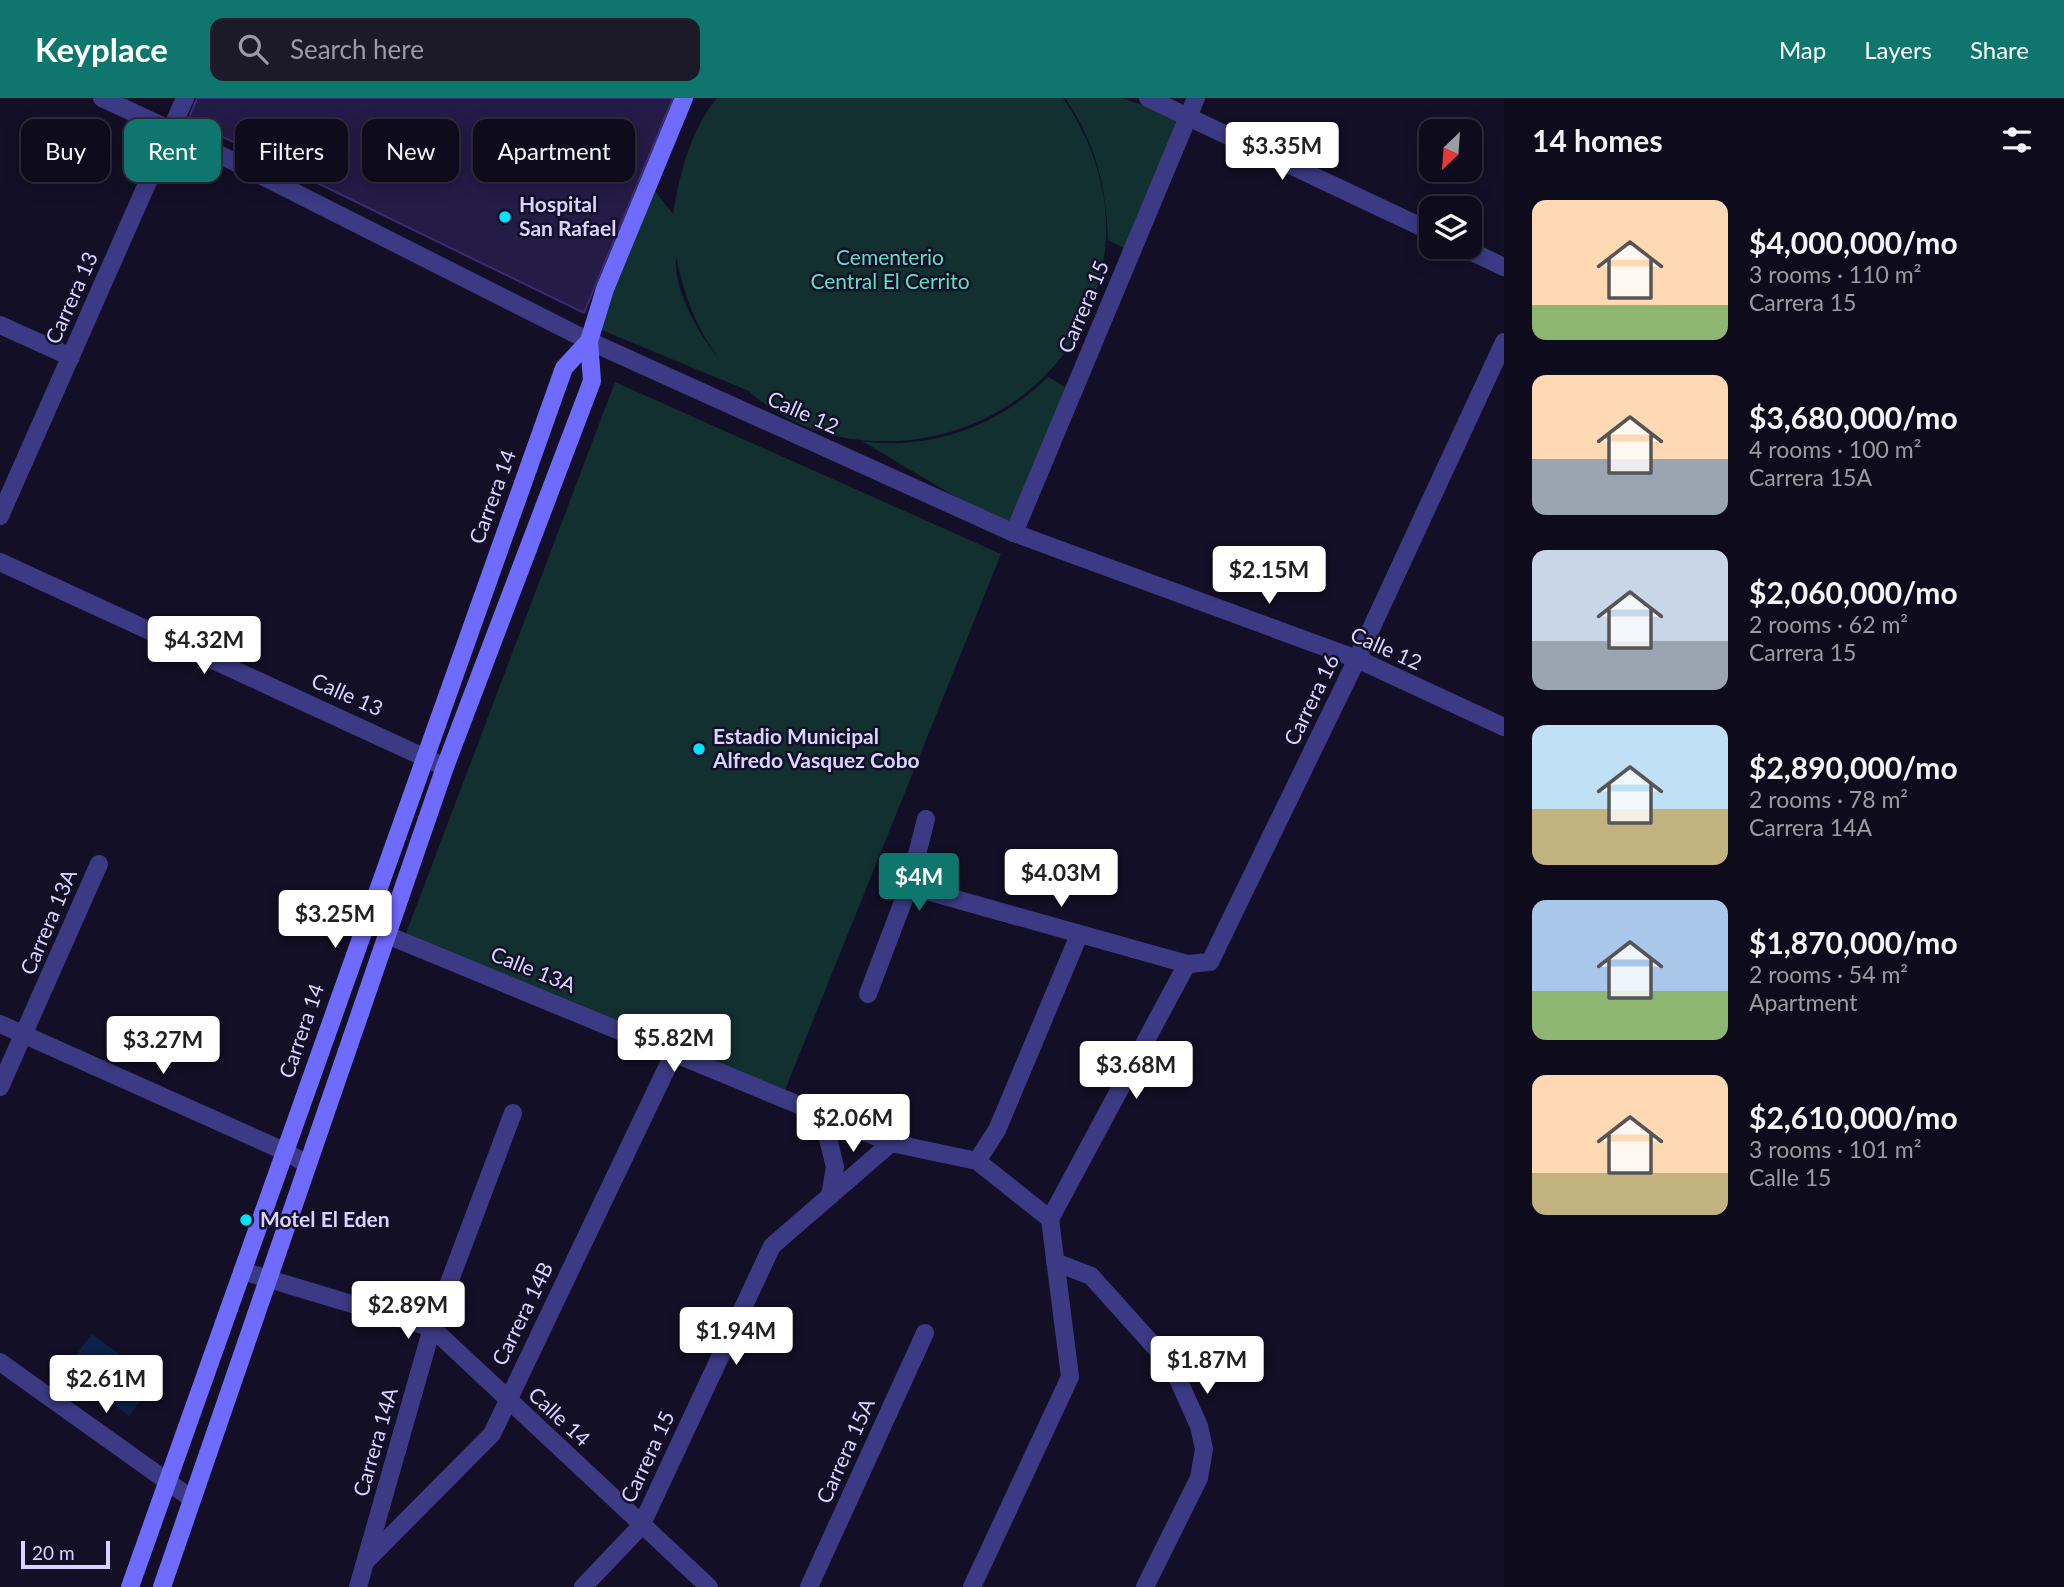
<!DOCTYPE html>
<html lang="en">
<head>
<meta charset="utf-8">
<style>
	body { margin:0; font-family:Lato,sans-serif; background:#1c1929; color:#f1f3f6; height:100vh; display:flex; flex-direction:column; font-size:26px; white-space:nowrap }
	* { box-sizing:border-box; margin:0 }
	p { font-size:23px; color:#9b9ba3 }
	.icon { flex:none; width:38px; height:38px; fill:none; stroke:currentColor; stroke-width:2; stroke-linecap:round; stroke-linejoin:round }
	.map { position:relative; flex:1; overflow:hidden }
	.side { display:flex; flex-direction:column; background:#0e0b1c; width:560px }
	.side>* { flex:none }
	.hud { position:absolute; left:21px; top:21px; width:665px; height:63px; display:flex; gap:14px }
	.needle { width:46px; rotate:205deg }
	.controls { position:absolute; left:1419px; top:21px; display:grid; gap:14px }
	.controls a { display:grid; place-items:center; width:63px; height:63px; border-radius:14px; background:#0e0b1c; box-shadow:0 4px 18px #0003,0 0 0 2px #2e2b3b; font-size:35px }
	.scale { position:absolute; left:21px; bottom:18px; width:89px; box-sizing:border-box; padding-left:7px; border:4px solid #d9d4ff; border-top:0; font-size:19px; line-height:24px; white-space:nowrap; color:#d9d4ff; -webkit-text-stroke:5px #130f26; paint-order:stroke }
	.price { position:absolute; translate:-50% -60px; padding:0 16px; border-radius:7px; background:#fff; color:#222; font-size:23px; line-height:46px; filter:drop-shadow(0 2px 4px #0008) }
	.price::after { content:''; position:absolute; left:50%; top:42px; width:21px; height:16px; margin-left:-10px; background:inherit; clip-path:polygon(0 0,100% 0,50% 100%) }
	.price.selected { background:#0f766e; color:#fff }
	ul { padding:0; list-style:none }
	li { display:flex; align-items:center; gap:21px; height:175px; padding:0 28px }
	li span { display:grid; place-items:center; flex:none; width:196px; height:140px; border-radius:14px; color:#555 }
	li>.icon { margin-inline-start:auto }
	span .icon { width:84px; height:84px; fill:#fffc; stroke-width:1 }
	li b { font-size:30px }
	h2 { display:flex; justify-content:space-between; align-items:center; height:84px; padding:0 28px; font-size:30px }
	.pill { padding:0 24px; border-radius:14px; background:#0e0b1c; box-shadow:0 4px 18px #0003,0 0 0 2px #2e2b3b; font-size:24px; line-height:63px }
	.pill.selected { background:#0f766e; color:#fff }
	header { display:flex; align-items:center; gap:42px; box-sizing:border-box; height:98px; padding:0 35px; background:#0f766e; color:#fff }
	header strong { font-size:33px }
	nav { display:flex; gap:38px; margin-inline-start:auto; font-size:24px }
	.search { width:490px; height:63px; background:#1c1929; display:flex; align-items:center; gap:18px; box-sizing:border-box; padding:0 24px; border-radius:14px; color:#9b9ba3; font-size:26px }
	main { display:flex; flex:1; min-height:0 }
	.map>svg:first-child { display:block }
	.green { fill:#12302f }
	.water { fill:#0c2248 }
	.building { fill:#241b47; stroke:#3b2d73; stroke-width:2 }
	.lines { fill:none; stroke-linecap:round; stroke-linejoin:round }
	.street { stroke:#3d3a85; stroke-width:18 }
	.secondary { stroke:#6f6bff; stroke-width:18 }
	.poi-dot { fill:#00e5ff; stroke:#130f26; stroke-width:2.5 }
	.labels { text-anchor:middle; stroke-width:5; stroke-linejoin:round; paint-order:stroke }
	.poi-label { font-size:21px; font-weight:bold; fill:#d9d4ff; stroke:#130f26; text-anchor:start }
	.park-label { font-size:21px; fill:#5fe0c0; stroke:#130f26 }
	.street-label { font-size:21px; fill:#d9d4ff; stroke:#130f26 }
</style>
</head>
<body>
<header>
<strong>Keyplace</strong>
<div class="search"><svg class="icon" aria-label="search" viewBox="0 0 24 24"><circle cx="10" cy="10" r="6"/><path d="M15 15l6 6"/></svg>Search here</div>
<nav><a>Map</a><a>Layers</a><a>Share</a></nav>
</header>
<main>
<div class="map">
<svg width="1504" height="1489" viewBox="0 0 1504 1489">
	<rect width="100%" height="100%" fill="#130f26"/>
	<g class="green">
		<path d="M717 0H1063C1097 50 1115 110 1102 170 1062 365 792 410 700 230 688 208 682 184 676 160 673 205 717 264 749 293L594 229 651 88 673 116C680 75 690 33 717 0Z"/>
		<path d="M1065 0H1122L1185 22 1128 152 1108 142C1106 89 1096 44 1065 0Z"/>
		<path d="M1048 279 1070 292 1011 432 862 343C930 353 999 328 1048 279Z"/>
		<polygon points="615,284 1001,456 783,997 402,846"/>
	</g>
	<polygon class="water" points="92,1236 155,1283 129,1318 65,1271"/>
	<polygon class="building" points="197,0 673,0 584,215 188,22"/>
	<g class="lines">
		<g class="street">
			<polyline points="102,0 171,32 589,243 1014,435 1357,561 1504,629"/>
			<polyline points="1148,0 1432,134"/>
			<polyline points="1462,149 1504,169"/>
			<polyline points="0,227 71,259"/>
			<polyline points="0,418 185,0"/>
			<polyline points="1014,435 1196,0"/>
			<polyline points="0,464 445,669"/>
			<polyline points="909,788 1187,866 1210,864 1357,561 1504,244"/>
			<polyline points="387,837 891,1045 977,1063 1050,1121 1070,1279 972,1489"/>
			<polyline points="868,896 909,788 926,721"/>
			<polyline points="0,926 284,1053 307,1066"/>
			<polyline points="0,989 99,766"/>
			<polyline points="822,1016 835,1069 830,1098"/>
			<polyline points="977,1063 997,1032 1079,837"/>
			<polyline points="1050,1121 1187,866"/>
			<polyline points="1055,1164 1091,1178 1172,1268 1199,1328 1204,1351 1199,1380 1145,1489"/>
			<polyline points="242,1173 432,1230 709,1489"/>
			<polyline points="0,1264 192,1401"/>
			<polyline points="366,1463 492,1336 674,955"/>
			<polyline points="358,1489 432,1230 513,1015"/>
			<polyline points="583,1489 641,1428 772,1148 891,1045"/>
			<polyline points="809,1489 925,1235"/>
		</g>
		<g class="secondary">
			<polyline points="130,1489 564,270 589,243"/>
			<polyline points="162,1489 445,669 592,283 589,243 605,191 684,0"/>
		</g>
	</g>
	<g class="poi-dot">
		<circle cx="505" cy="119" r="7"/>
		<circle cx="699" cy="651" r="7"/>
		<circle cx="246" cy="1122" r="7"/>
	</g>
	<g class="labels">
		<g class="poi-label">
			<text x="519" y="114">Hospital<tspan x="519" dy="24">San Rafael</tspan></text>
			<text x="713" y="646">Estadio Municipal<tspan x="713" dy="24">Alfredo Vasquez Cobo</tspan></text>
			<text x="260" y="1129">Motel El Eden</text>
		</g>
		<g class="park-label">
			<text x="890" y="167">Cementerio<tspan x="890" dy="24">Central El Cerrito</tspan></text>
		</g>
		<g class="street-label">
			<text transform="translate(72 200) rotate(-66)" y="7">Carrera 13</text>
			<text transform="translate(1084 209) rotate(-67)" y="7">Carrera 15</text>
			<text transform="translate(803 315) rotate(24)" y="7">Calle 12</text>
			<text transform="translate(493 399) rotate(-70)" y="7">Carrera 14</text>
			<text transform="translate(1386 551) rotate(24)" y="7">Calle 12</text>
			<text transform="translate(347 597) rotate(24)" y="7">Calle 13</text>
			<text transform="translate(1312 602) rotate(-64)" y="7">Carrera 16</text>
			<text transform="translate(49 824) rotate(-67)" y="7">Carrera 13A</text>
			<text transform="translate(533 872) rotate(22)" y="7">Calle 13A</text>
			<text transform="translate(302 933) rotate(-71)" y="7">Carrera 14</text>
			<text transform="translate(523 1216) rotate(-64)" y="7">Carrera 14B</text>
			<text transform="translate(559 1319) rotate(43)" y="7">Calle 14</text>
			<text transform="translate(376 1344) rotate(-74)" y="7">Carrera 14A</text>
			<text transform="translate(846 1353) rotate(-66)" y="7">Carrera 15A</text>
			<text transform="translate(648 1359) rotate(-65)" y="7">Carrera 15</text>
		</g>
	</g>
</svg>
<div class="controls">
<a><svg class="needle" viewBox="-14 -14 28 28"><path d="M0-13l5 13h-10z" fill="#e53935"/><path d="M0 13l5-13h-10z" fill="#9b9ba3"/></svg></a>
<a><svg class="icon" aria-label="layers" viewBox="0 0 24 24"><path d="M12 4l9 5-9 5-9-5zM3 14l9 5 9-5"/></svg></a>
</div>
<div class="scale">20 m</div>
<b class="price" style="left:1282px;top:84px">$3.35M</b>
<b class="price" style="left:1269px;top:508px">$2.15M</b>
<b class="price" style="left:204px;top:578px">$4.32M</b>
<b class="price" style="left:1061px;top:811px">$4.03M</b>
<b class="price selected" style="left:919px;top:815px">$4M</b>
<b class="price" style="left:335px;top:852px">$3.25M</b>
<b class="price" style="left:674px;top:976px">$5.82M</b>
<b class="price" style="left:163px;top:978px">$3.27M</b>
<b class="price" style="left:1136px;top:1003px">$3.68M</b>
<b class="price" style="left:853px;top:1056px">$2.06M</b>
<b class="price" style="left:408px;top:1243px">$2.89M</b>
<b class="price" style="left:736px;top:1269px">$1.94M</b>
<b class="price" style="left:1207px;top:1298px">$1.87M</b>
<b class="price" style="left:106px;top:1317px">$2.61M</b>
<div class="hud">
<a class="pill">Buy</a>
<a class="pill selected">Rent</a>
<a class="pill">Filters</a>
<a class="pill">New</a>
<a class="pill">Apartment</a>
</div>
</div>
<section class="side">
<h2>14 homes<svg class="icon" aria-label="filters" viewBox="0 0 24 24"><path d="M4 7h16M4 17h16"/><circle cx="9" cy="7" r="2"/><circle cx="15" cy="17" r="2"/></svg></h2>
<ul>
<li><span style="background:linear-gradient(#ffd9b3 75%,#8fb573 0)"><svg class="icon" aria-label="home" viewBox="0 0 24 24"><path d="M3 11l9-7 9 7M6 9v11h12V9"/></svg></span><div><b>$4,000,000/mo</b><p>3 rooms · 110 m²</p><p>Carrera 15</p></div></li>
<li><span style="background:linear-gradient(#ffd9b3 60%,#9aa5b1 0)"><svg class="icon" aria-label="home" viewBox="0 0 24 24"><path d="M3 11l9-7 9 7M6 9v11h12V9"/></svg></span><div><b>$3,680,000/mo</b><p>4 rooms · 100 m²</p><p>Carrera 15A</p></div></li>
<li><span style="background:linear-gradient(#c9d6e8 65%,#9aa5b1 0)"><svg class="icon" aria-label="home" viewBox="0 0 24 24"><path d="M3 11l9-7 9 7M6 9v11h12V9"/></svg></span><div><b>$2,060,000/mo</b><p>2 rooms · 62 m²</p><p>Carrera 15</p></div></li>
<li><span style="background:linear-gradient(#bfe0f5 60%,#c2b280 0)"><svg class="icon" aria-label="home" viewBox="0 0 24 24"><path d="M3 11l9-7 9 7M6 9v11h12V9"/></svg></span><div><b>$2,890,000/mo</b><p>2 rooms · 78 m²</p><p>Carrera 14A</p></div></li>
<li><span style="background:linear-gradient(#a9c7e8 65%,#8fb573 0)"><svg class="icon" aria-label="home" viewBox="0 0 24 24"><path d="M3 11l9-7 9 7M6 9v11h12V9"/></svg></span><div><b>$1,870,000/mo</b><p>2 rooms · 54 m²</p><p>Apartment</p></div></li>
<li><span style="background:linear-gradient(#ffd9b3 70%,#c2b280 0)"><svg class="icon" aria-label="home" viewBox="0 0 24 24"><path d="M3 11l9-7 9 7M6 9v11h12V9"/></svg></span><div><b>$2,610,000/mo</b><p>3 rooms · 101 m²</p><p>Calle 15</p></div></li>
</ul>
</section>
</main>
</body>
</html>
